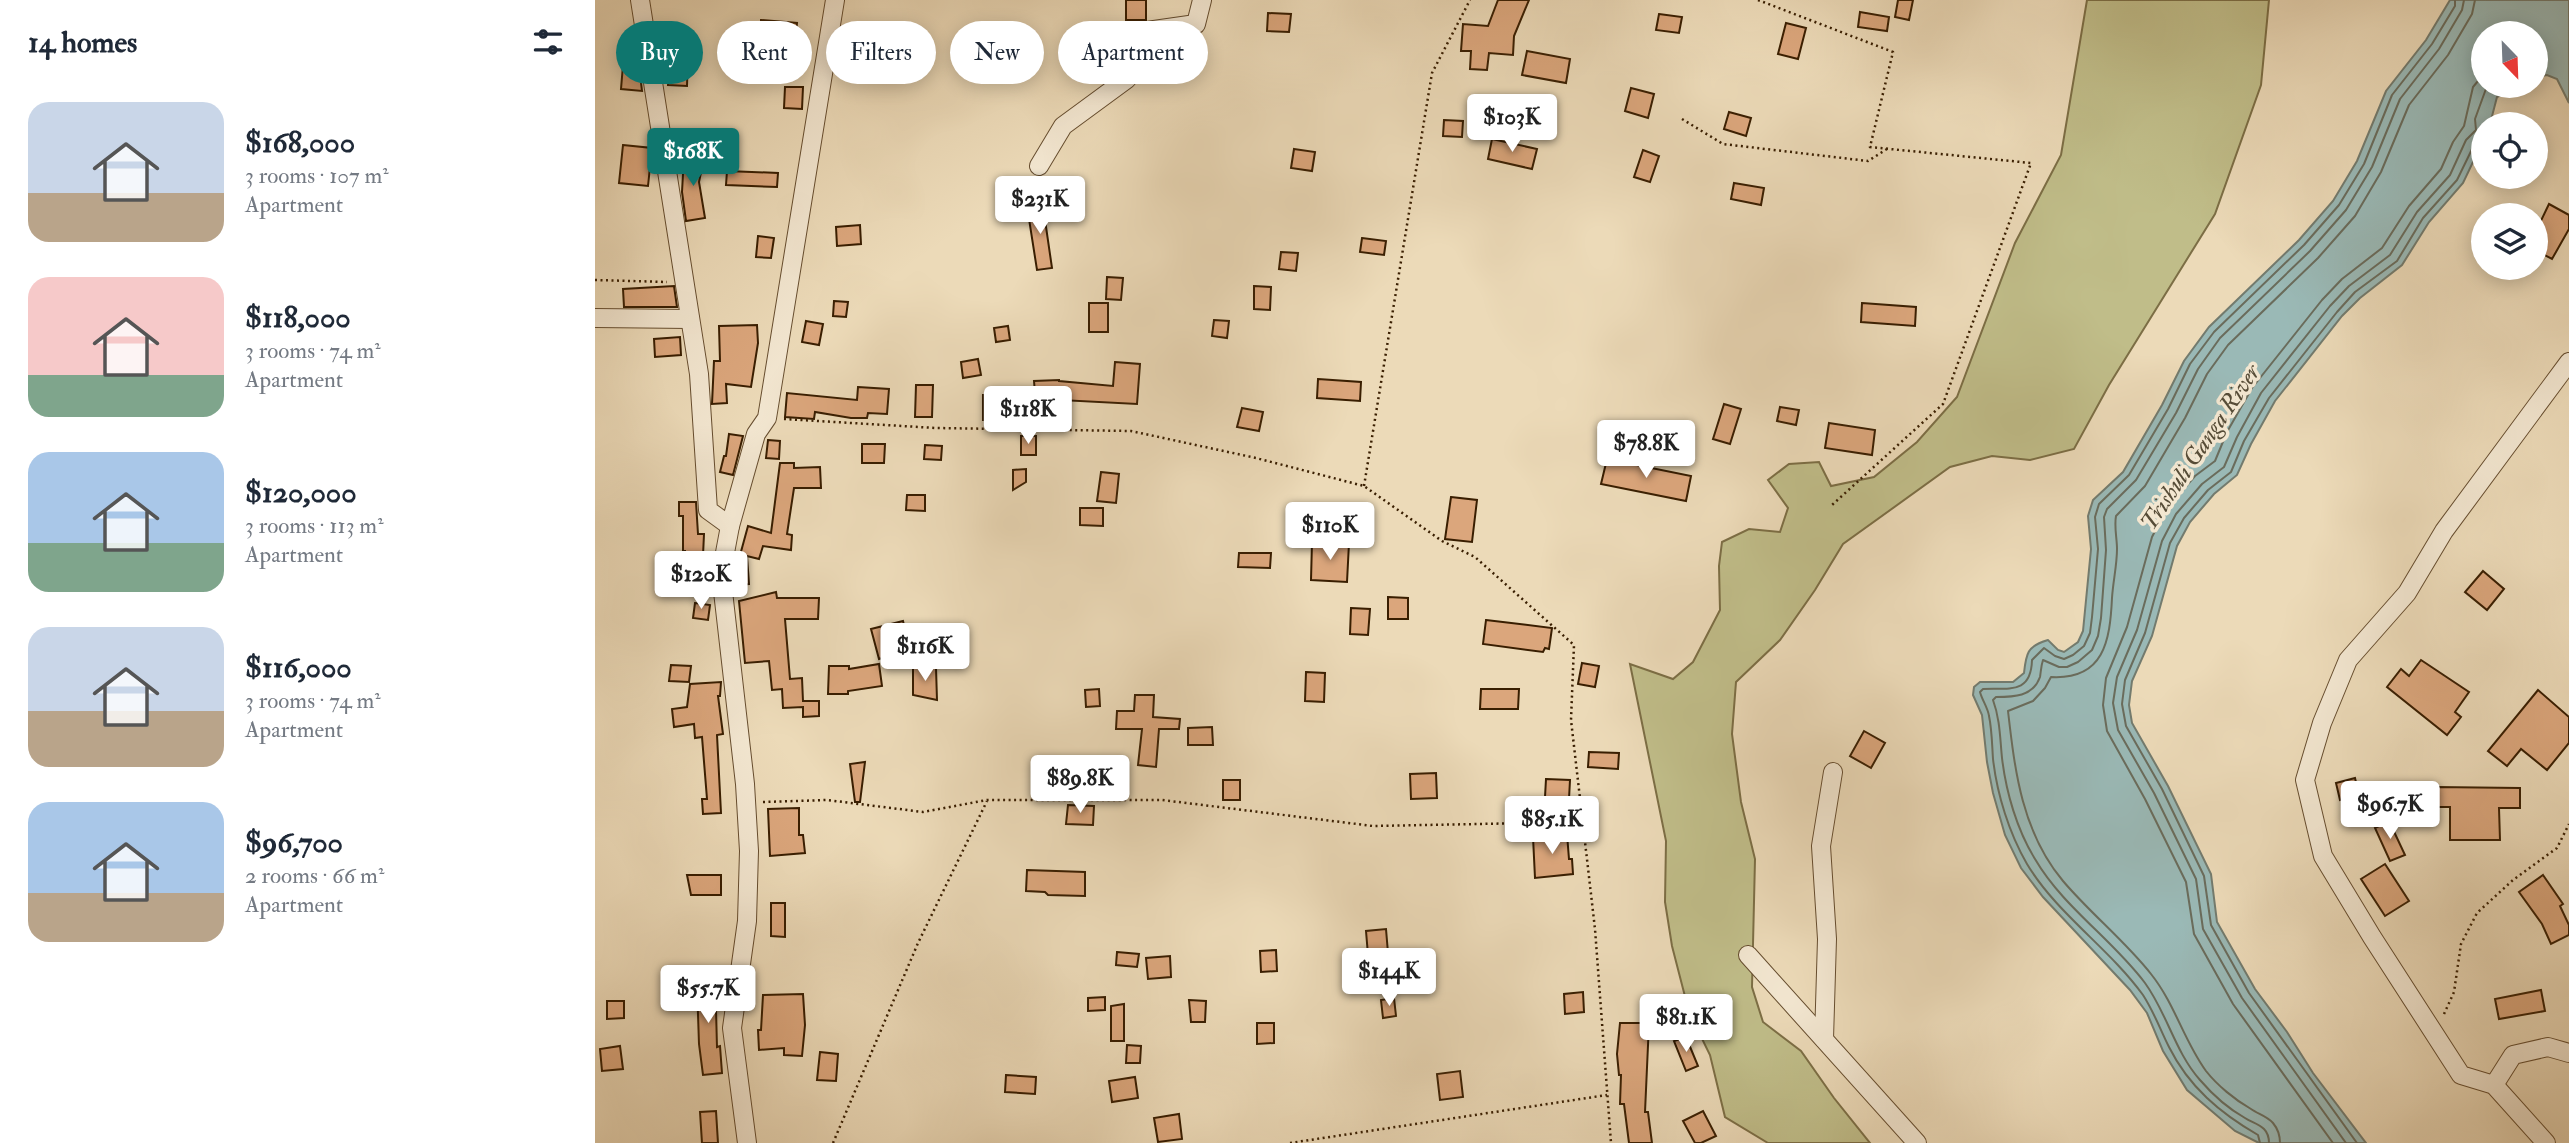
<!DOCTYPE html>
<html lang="en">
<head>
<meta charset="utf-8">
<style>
	body { margin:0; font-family:"IM FELL Double Pica",serif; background:#f2f2f3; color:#1f2937; height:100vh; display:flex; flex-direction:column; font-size:26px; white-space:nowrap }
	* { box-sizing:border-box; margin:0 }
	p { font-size:23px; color:#747a83 }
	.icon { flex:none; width:38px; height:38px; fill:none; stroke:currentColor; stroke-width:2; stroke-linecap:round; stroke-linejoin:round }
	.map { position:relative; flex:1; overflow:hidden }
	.details { display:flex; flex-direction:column; background:#fff; width:595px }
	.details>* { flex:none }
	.hud { position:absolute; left:21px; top:21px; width:665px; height:63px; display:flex; gap:14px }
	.needle { width:46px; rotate:157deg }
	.buttons { position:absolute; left:1876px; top:21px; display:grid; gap:14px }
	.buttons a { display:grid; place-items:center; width:77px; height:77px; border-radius:50%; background:#fff; box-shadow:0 4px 18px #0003; font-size:35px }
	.price { position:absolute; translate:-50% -60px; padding:0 16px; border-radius:7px; background:#fff; color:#222; font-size:23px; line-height:46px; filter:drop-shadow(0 2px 4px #0008) }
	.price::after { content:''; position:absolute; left:50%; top:42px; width:21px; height:16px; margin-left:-10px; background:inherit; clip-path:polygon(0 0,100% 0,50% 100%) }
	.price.current { background:#0f766e; color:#fff }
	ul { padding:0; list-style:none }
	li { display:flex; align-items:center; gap:21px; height:175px; padding:0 28px }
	li span { display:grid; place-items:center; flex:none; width:196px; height:140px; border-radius:21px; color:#555 }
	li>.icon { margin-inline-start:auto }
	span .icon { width:84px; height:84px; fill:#fffc; stroke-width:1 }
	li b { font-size:30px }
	h2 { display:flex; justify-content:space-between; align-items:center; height:84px; padding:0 28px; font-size:30px }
	.pill { padding:0 24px; border-radius:32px; background:#fff; box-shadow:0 4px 18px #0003; font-size:24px; line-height:63px }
	.pill.current { background:#0f766e; color:#fff }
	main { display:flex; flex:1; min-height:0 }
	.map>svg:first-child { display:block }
	.green { fill:#c0bd89; stroke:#7c6e45; stroke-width:2 }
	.water { fill:#9ab9b6; stroke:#737b6e; stroke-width:2 }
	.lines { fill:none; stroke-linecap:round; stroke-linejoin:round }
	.shore { stroke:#6a6c5c; stroke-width:2 }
	.building { fill:#dba67c; stroke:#391e01; stroke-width:2 }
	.minor-casing { stroke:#664d2f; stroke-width:20 }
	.path { stroke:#391e01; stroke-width:2.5; stroke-dasharray:2 3.5; stroke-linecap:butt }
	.minor { stroke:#f3e7d1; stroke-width:18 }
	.labels { text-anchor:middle; stroke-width:7; stroke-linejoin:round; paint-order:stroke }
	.water-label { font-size:24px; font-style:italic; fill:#564c37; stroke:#f3e7d1 }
</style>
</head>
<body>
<main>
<section class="details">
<h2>14 homes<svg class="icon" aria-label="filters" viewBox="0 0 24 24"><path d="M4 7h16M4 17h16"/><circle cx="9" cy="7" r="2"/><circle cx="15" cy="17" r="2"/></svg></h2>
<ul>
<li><span style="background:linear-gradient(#c9d6e8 65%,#b9a48a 0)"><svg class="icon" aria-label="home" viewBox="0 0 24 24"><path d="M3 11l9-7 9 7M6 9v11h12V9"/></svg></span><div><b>$168,000</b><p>3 rooms · 107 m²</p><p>Apartment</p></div></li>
<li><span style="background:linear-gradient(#f6c9c9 70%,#7fa58c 0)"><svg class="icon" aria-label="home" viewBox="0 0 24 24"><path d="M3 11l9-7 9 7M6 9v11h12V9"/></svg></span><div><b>$118,000</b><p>3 rooms · 74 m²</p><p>Apartment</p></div></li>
<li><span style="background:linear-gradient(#a9c7e8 65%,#7fa58c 0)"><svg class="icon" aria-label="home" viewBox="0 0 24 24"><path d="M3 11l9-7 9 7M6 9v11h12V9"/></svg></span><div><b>$120,000</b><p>3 rooms · 113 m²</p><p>Apartment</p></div></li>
<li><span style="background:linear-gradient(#c9d6e8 60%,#b9a48a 0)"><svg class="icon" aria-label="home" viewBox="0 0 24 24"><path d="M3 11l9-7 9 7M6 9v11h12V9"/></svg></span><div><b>$116,000</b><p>3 rooms · 74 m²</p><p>Apartment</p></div></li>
<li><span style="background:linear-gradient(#a9c7e8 65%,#b9a48a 0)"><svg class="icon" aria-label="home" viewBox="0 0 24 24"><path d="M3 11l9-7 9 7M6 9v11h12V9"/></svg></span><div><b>$96,700</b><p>2 rooms · 66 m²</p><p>Apartment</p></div></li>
</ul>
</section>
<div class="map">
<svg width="1974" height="1143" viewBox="0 0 1974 1143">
	<rect width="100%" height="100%" fill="#ecdab8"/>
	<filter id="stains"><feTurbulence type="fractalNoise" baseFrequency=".00286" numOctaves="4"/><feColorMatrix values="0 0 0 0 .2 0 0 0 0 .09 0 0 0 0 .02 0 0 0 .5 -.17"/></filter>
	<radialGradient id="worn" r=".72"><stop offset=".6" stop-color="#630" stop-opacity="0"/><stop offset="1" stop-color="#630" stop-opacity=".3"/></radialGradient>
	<polygon class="green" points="1492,0 1674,0 1666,85 1620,214 1514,385 1479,449 1435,460 1397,456 1355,467 1248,544 1220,590 1185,640 1141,682 1137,734 1146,802 1160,859 1157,987 1168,1022 1206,1051 1239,1098 1275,1143 1173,1143 1130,1117 1115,1055 1094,1012 1077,946 1070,902 1071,841 1035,664 1078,679 1098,662 1125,610 1124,566 1127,542 1154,529 1185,532 1193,508 1173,480 1194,464 1224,462 1236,486 1279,477 1322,442 1362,397 1420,243 1466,155"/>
	<path class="water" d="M1855 0H1974V103L1962 79 1952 75 1941 77V33H1888V86H1923L1902 97 1895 124H1888V141L1868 183 1834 222 1807 265 1765 298 1747 316 1680 401 1656 444 1642 475 1619 494 1595 522 1582 546 1557 636 1537 681 1534 705 1537 723 1573 786 1616 874 1622 922 1660 989 1692 1032 1718 1073 1771 1143H1664L1640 1131 1592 1090 1568 1051 1552 1013 1535 990 1448 897 1426 868 1410 835 1398 793 1392 762 1387 715 1378 695 1379 687 1385 682H1418L1429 673C1431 654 1432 646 1453 640L1463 650 1469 652 1483 642 1488 631 1496 549 1493 516 1498 500 1528 472 1567 405 1589 361 1614 327 1704 240 1738 201 1762 161 1791 91 1831 40Z"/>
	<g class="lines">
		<g class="shore">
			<path d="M1665 1143 1663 1135C1625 1113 1594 1087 1574 1047 1565 1029 1559 1012 1548 995 1514 948 1462 914 1432 864 1414 833 1402 794 1398 759 1397 745 1397 730 1394 716 1393 708 1387 700 1385 692L1388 689C1415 688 1436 694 1437 660L1449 648 1460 656 1469 659 1478 655 1489 646 1495 633 1497 617 1503 549 1500 517 1504 504 1534 475 1573 409 1595 364 1619 332 1709 245 1744 205 1769 164 1797 95 1837 44 1860 6V0"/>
			<path d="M1674 1143C1674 1137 1673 1133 1669 1129 1664 1124 1656 1122 1650 1118 1634 1109 1617 1094 1605 1080 1580 1052 1572 1013 1550 983 1517 939 1468 907 1440 859 1422 830 1411 792 1407 758 1405 738 1405 719 1398 700L1401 697C1418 697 1438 697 1445 677 1446 671 1446 666 1448 660L1464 667H1472L1483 662 1497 650 1503 636 1506 618 1511 550 1509 517 1512 509 1541 480 1581 413 1603 369 1625 338 1715 251 1751 210 1777 167 1805 99 1844 49 1867 10 1869 0"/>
			<path d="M1685 1143C1685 1136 1683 1129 1678 1123 1672 1116 1663 1114 1656 1109 1640 1100 1622 1085 1611 1071 1589 1041 1580 1004 1556 974 1530 941 1496 914 1468 881 1427 832 1420 772 1413 711L1438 701 1450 688 1456 677C1509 680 1515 641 1517 598 1518 582 1522 565 1522 549 1522 538 1519 527 1521 516L1550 486 1590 418 1612 374 1633 345 1723 258 1760 216 1786 172 1814 105 1853 55 1877 14 1880 0"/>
			<polyline points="1738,1143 1638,1004 1599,934 1591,882 1550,799 1512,731 1508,705 1511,678 1532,627 1557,537 1572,508 1600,476 1620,461 1632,432 1657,388 1727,300 1747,279 1787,248 1814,206 1846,169 1858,142 1869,126 1878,87 1888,75"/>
			<polyline points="1751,1143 1647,998 1608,929 1601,879 1559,793 1523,730 1518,703 1522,677 1542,630 1567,541 1581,514 1607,484 1629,467 1642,437 1666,393 1735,306 1754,286 1795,255 1822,212 1855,175 1871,140 1881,130 1880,119 1892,86"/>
			<polyline points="1762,1143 1654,993 1616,925 1609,876 1567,789 1531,726 1527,704 1530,680 1550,633 1575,543 1589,518 1613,490 1636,472 1649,441 1674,398 1742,312 1760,292 1802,261 1828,218 1862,180 1880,143 1888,139"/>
		</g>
	</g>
	<g class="building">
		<rect x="531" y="0" width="20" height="20"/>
		<polygon points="903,0 934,0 919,36 918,55 894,53 892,70 875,69 876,51 866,51 868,24 893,26"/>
		<polygon points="1303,0 1318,0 1314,20 1300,17"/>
		<polygon points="1265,12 1294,17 1292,31 1263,27"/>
		<polygon points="673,13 696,14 694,32 672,31"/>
		<polygon points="1064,14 1087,17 1084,33 1061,30"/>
		<polygon points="166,20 202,23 198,64 173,62 175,40 165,39"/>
		<polygon points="1191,23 1211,28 1203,59 1183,54"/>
		<polygon points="74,51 93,51 92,86 73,85"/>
		<polygon points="256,51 296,56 293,81 253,77"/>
		<polygon points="932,51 975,59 971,83 927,75"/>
		<polygon points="28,65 44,66 47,91 26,89"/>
		<polygon points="190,87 208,87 207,109 189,108"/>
		<polygon points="1036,88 1059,94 1053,118 1030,111"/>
		<polygon points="1134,112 1156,118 1151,136 1129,129"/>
		<polygon points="849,120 868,121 867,137 848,136"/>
		<polygon points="897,139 942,149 937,169 893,159"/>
		<polygon points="28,145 57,148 53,186 24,183"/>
		<polygon points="699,149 720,152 717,171 696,168"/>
		<polygon points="1048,150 1064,156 1055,182 1039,177"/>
		<polygon points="89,156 109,158 104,182 110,218 91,221 87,192"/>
		<polygon points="132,171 183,173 182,187 131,185"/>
		<polygon points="1139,183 1169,188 1166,205 1136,199"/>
		<polygon points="1954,204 1974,215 1974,229 1957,259 1942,251 1950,237 1941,231"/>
		<polygon points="451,205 453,220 450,220 457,268 442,270 432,206"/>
		<polygon points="265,225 266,244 242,246 241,227"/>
		<polygon points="163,236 179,238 176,258 161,257"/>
		<polygon points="767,238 791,241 789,255 765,252"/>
		<polygon points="686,252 703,253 701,271 684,269"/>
		<polygon points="512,277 528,278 526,300 511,299"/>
		<polygon points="79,286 82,307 29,307 28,289"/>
		<polygon points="659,286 676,287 675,310 659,309"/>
		<polygon points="239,301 253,302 251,317 238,316"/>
		<rect x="494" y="303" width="19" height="29"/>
		<polygon points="1267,303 1321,307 1320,326 1266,322"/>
		<polygon points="619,320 634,321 632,338 617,336"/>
		<polygon points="211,321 228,324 224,345 207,342"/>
		<polygon points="162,325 163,343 156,387 131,384 132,403 117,404 119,361 125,361 124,326"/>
		<polygon points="413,326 415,340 401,342 399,328"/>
		<polygon points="85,337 86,355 60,357 59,339"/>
		<polygon points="383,359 386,375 368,378 366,362"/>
		<polygon points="520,362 545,364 542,404 466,400 466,403 441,405 439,381 464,380 464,381 518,386"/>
		<polygon points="723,379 766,382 765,401 722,398"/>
		<polygon points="321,385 338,385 337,417 320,417"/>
		<polygon points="263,387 294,389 292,414 273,413 272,418 256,418 220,412 219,419 190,417 192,393 262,400"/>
		<polygon points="388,395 403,395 404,420 388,420"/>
		<polygon points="1129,404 1146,409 1135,444 1118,439"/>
		<polygon points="1185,407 1204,410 1201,425 1182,421"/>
		<polygon points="647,408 668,412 664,431 642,427"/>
		<polygon points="1234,423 1280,430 1277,455 1230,448"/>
		<polygon points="134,434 148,436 138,475 125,472 129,456 131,456"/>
		<rect x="426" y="436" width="15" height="19"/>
		<polygon points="173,440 185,441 184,459 171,458"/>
		<polygon points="267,444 290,444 289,463 267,463"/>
		<polygon points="330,445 347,446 346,460 329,459"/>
		<polygon points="1012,459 1096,476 1091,501 1006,484"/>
		<polygon points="185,463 199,463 199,468 225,467 226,488 199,488 192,534 197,535 196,550 168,546 164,559 152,556 154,584 139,585 138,571 141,570 153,526 176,533"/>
		<polygon points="431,469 431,482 418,490 418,470"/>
		<polygon points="506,472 524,474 521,503 502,501"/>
		<polygon points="312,495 330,495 330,511 311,510"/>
		<polygon points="856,497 882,500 877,542 850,539"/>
		<polygon points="84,502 101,502 103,534 109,534 107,577 90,578 90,551 88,551 88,516 84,516"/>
		<polygon points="485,508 508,508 508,526 485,525"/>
		<polygon points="717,542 754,543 752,582 716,580"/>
		<polygon points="644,553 676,553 675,568 643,567"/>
		<polygon points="1888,571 1909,589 1892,610 1870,592"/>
		<polygon points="181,592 182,598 224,598 223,619 190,619 195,679 207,678 208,701 224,701 224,716 208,717 208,707 188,708 187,689 177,690 174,661 150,663 144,601"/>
		<polygon points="793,597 813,598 813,619 793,619"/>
		<polygon points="100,603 115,605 113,620 98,618"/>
		<polygon points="756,608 775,609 773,635 755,634"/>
		<polygon points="891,620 957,628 954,649 950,648 948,652 888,644"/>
		<polygon points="308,621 315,651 284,659 276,629"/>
		<polygon points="1826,660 1874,692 1860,712 1866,717 1852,735 1792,687 1806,669 1814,676"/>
		<polygon points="987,663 1004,666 1000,687 983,684"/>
		<polygon points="284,664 287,686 253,691 253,694 233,694 234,666 254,666 254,669"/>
		<polygon points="76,665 96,666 94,682 74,681"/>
		<polygon points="318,668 341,668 342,700 318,695"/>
		<polygon points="711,672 730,673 729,702 710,701"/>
		<polygon points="126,682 125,696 123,696 128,734 122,735 126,813 108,814 107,799 112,799 107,737 100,738 99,724 79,727 77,709 92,707 95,684"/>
		<polygon points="504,689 505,706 491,707 490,690"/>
		<polygon points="886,689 924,689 923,709 885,709"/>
		<polygon points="1943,690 1974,717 1974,743 1952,770 1926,749 1912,766 1893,751"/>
		<polygon points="540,695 559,695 558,717 585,719 584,729 564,729 561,767 543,765 547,729 521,729 522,711 539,711"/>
		<polygon points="617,727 618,745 593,745 593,728"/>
		<polygon points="1269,731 1290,743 1276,768 1255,756"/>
		<polygon points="994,752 1024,753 1023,769 993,767"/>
		<polygon points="270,762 265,802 260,802 255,764"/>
		<polygon points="841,773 842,798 816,799 815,774"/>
		<polygon points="1760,778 1764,795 1745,800 1741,783"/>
		<polygon points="951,779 975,780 974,799 950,797"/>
		<rect x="628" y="780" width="17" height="20"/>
		<polygon points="1840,787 1925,788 1925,808 1904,808 1905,840 1855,840 1855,807 1840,807"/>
		<polygon points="473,805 499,806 498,825 471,824"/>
		<polygon points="204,808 204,835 208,835 210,853 175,856 173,809"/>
		<polygon points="1794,821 1810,855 1795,861 1780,828"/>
		<polygon points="972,834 974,859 977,859 978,874 940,878 938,837"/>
		<polygon points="1790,864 1814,901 1790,916 1766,879"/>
		<polygon points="432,870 490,872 490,896 453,895 450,892 431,891"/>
		<polygon points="92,875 126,875 126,895 96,895"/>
		<polygon points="1948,875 1968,904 1965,906 1974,925 1974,935 1956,944 1947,924 1924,892"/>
		<polygon points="176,903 190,903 190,937 176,936"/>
		<polygon points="791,929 793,953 773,955 771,931"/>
		<polygon points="681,950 682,971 666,972 665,951"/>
		<polygon points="522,952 544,954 542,967 521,965"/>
		<polygon points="575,956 576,977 553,979 551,958"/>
		<polygon points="107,972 120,972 122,1047 125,1046 127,1073 108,1075 104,1044 102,985 107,985"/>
		<polygon points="1946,990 1950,1011 1904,1019 1900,999"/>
		<polygon points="988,992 989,1012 970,1014 969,994"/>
		<polygon points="208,994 210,1025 207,1056 189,1055 189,1048 164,1050 163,1030 166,1030 168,995"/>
		<polygon points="510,997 510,1010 493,1011 493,998"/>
		<polygon points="799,998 801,1016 788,1018 786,1000"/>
		<polygon points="594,1000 611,1001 610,1022 596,1022"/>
		<polygon points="12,1001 29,1001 29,1018 12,1019"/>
		<polygon points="529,1004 529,1041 516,1041 516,1006"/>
		<polygon points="662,1023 679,1023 679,1043 662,1044"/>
		<polygon points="1025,1023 1054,1023 1050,1112 1053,1112 1057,1143 1034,1143 1029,1104 1025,1104 1026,1075 1024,1075 1022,1054"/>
		<polygon points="1091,1037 1103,1066 1091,1071 1079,1041"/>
		<polygon points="532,1045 546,1046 545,1063 531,1063"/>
		<polygon points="25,1046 28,1069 7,1071 5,1049"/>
		<polygon points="225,1052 243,1054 241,1081 222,1080"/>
		<polygon points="865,1071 868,1097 845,1100 842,1074"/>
		<polygon points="411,1075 441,1077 440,1094 410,1092"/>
		<polygon points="540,1077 543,1098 517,1102 514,1081"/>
		<polygon points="121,1111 123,1143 107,1143 105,1112"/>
		<polygon points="1108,1111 1121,1136 1106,1143 1100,1143 1088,1121"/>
		<polygon points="584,1114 587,1139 563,1142 559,1118"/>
	</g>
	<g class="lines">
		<g class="minor-casing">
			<g id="minor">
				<polyline points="45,0 104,374 113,510 135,526"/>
				<polyline points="444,166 468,126 532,79 538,33 601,24 607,0"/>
				<polyline points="0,318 95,319"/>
				<polyline points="1153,955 1322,1143"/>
				<polyline points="1229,1039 1232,939 1226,846 1238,772"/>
				<polyline points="1899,1085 1918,1055 1953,1047 1974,1053"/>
				<polyline points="152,1143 137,1028 152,921 154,851 150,784 126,574 135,526 161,434 172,418 240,0"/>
				<polyline points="1951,1143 1899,1085 1866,1075 1777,937 1728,856 1710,780 1727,723 1753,660 1812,593 1849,531 1974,362"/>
			</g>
		</g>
		<g class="path">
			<polyline points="1163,0 1298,52 1275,147 1436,163 1348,404 1237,505"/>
			<polyline points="1087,119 1128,144 1273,161 1292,149"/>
			<polyline points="0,280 72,282"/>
			<polyline points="189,419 341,428 536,431 661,458 769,486 847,541 880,557 979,645 976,720 1000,929 1016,1143"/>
			<polyline points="769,486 837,73 875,0"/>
			<polyline points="168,802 232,800 328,812 392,800 567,800 778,826 988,822"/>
			<polyline points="1849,1014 1859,992 1866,944 1882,913 1918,880 1962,848 1974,824"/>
			<polyline points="238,1143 323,943 392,801"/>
			<polyline points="695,1143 1012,1095"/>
		</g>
		<use href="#minor" class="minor"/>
	</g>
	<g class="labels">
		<g class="water-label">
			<text transform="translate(1605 447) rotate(-56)" y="8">Trishuli Ganga River</text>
		</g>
	</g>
	<rect width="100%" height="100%" filter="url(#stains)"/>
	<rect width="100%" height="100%" fill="url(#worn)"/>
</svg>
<div class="buttons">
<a><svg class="needle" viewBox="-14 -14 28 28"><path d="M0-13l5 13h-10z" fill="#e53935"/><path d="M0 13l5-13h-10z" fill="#747a83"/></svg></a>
<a><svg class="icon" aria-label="locate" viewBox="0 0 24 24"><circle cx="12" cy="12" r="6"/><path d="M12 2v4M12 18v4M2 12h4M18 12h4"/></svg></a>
<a><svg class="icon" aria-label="layers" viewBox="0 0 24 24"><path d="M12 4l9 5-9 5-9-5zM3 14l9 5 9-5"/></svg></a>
</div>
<b class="price" style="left:917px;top:154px">$103K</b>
<b class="price current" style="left:98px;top:188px">$168K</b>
<b class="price" style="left:445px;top:236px">$231K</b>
<b class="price" style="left:433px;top:446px">$118K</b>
<b class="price" style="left:1051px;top:480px">$78.8K</b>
<b class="price" style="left:735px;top:562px">$110K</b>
<b class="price" style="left:106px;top:611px">$120K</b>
<b class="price" style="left:330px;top:683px">$116K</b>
<b class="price" style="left:485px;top:815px">$89.8K</b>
<b class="price" style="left:1795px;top:841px">$96.7K</b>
<b class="price" style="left:957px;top:856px">$85.1K</b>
<b class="price" style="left:794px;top:1008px">$144K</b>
<b class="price" style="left:113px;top:1025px">$55.7K</b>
<b class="price" style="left:1091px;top:1054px">$81.1K</b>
<div class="hud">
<a class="pill current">Buy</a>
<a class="pill">Rent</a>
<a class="pill">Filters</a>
<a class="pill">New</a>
<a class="pill">Apartment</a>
</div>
</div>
</main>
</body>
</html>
